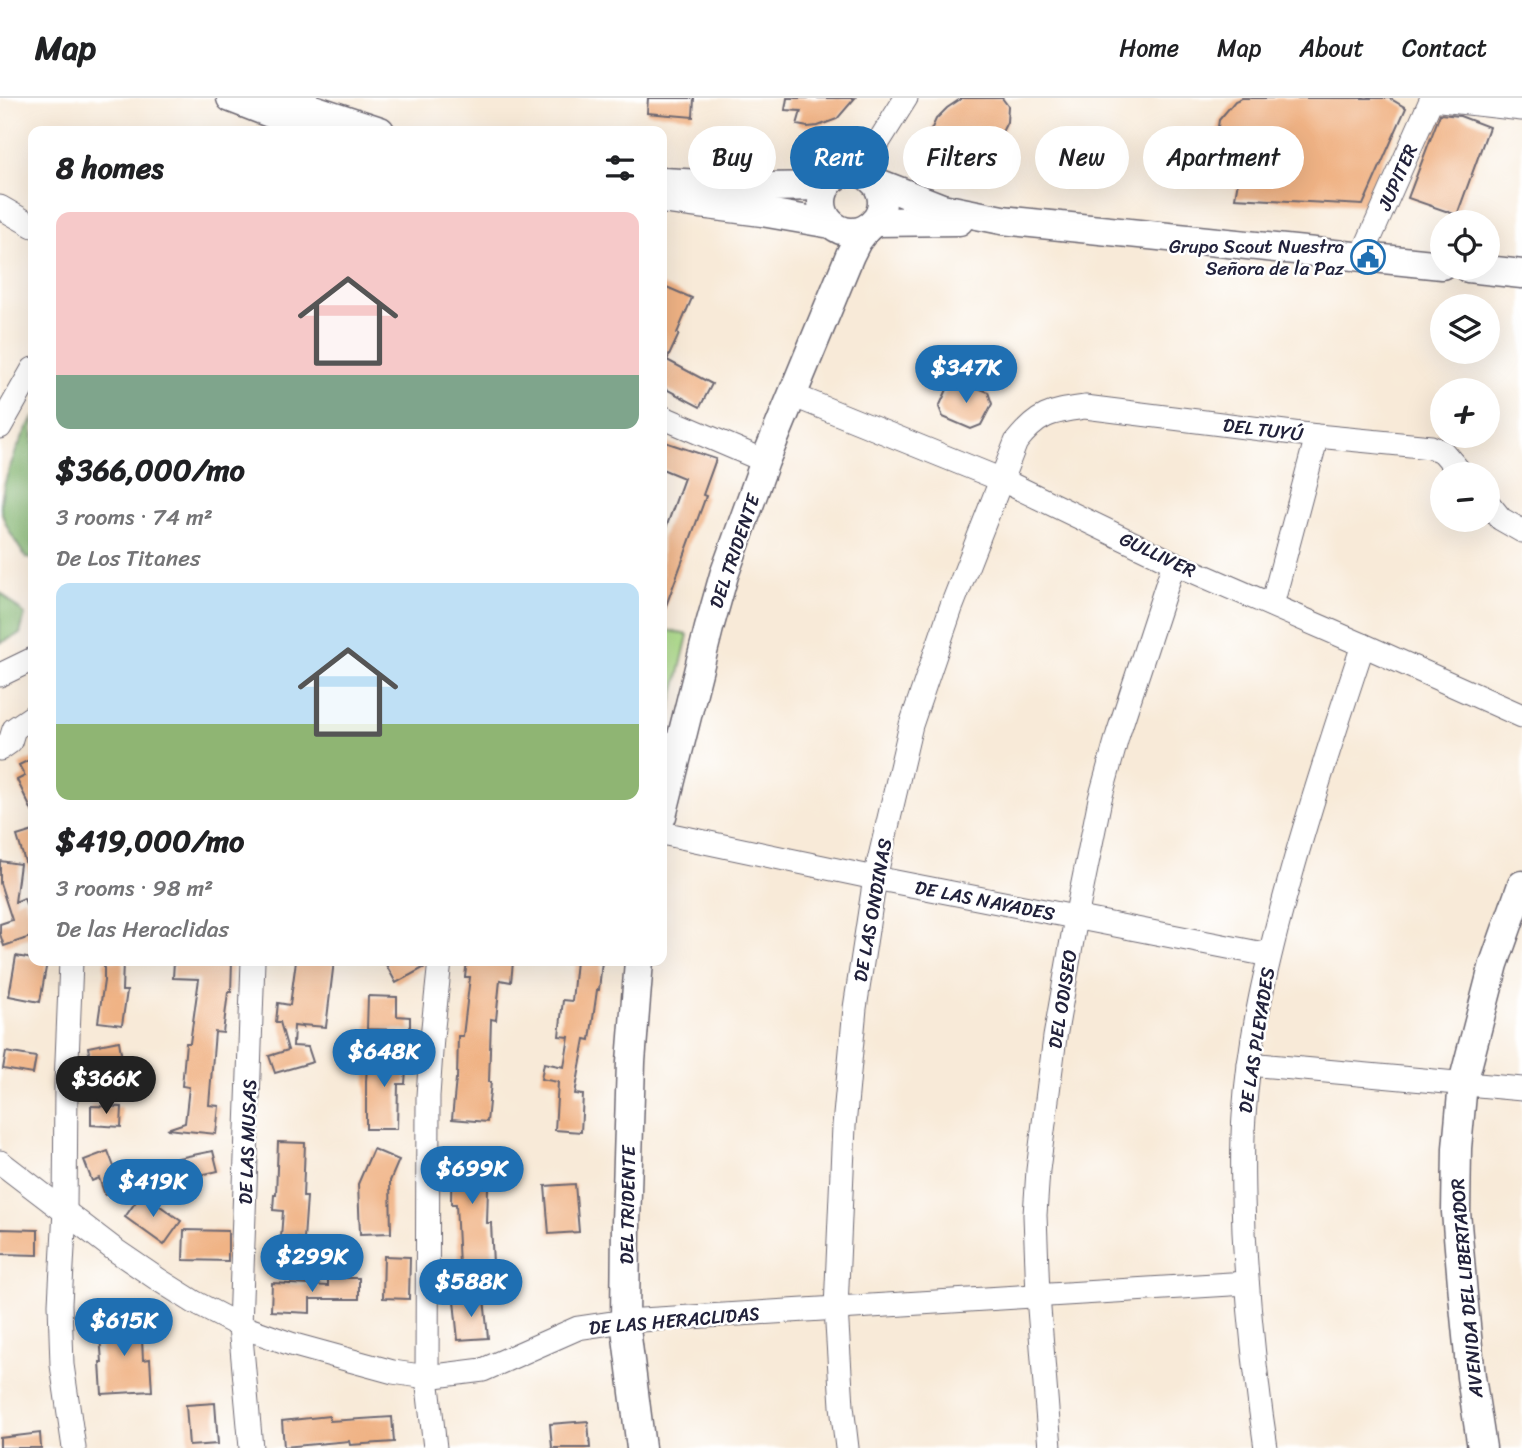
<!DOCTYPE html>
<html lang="en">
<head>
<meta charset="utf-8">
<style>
	body { margin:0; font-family:Sriracha,sans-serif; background:#f2f2f2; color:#202124; height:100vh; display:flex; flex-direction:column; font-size:26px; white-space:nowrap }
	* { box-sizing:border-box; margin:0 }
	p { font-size:23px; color:#757577 }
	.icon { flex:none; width:38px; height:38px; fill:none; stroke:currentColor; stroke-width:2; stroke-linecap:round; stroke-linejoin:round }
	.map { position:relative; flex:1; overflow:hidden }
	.details { position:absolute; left:28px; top:28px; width:639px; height:840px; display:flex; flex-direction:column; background:#fff; border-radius:14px; box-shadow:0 7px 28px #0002 }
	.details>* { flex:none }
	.banner { position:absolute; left:688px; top:28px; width:665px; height:63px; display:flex; gap:14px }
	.buttons { position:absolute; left:1430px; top:112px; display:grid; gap:14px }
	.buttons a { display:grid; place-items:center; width:70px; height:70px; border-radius:50%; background:#fff; box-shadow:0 7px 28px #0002; font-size:35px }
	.price { position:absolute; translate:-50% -60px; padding:0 16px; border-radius:24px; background:#1f6fb2; color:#fff; font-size:23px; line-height:46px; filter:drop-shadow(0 2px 4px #0008) }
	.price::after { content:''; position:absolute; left:50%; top:42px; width:21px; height:16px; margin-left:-10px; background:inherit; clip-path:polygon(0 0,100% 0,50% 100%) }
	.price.selected { background:#222; color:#fff }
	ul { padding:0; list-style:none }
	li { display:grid; align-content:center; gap:14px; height:371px; padding:0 28px }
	li span { display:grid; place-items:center; height:217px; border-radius:14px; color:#555 }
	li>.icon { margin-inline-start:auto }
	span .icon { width:126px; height:126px; fill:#fffc; stroke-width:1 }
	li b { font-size:30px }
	h2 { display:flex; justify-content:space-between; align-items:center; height:84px; padding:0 28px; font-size:30px }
	.chip { padding:0 24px; border-radius:32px; background:#fff; box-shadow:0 7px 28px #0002; font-size:24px; line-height:63px }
	.chip.selected { background:#1f6fb2; color:#fff }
	header { display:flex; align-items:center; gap:42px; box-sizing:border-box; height:98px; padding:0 35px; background:#fff; border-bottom:2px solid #e0e0e0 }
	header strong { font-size:33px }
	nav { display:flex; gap:38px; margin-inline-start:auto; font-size:24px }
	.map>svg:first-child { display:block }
	.green { fill:#abda87; stroke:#667e61; stroke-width:2 }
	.forest { fill:#88ba74; stroke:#556e58; stroke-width:2 }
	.building { fill:#f0b385 }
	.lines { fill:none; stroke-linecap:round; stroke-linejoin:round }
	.minor-casing { stroke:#6d6872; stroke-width:25 }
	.major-casing { stroke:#6d6872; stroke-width:31 }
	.minor { stroke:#fff; stroke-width:23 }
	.major { stroke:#fff; stroke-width:28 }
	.labels { text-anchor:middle; stroke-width:5; stroke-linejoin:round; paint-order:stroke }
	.street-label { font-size:19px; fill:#22223b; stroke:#fff }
	.poi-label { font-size:19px; fill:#22223b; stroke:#fff; text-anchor:end }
</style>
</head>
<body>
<header>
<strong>Map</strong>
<nav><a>Home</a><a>Map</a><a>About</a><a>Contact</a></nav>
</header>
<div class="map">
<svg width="1522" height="1350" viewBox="0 0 1522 1350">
	<rect width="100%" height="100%" fill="#fff"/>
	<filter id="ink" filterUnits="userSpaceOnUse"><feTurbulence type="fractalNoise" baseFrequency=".0143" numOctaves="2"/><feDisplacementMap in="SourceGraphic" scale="14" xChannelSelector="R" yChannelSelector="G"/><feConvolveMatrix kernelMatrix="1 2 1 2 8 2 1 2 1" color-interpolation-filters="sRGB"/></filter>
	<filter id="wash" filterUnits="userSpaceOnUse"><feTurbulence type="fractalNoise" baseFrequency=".00686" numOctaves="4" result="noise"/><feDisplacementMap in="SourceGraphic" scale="28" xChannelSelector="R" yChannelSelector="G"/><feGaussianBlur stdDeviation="1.57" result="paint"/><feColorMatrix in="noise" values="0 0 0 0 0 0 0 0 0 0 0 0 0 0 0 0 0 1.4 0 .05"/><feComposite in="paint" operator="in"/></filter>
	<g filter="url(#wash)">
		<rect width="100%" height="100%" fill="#f8ead8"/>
		<polygon class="green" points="662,531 688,537 662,648"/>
		<g class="forest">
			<path d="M33 320V461L26 460C16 444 5 429 1 411 0 387 20 340 33 320Z"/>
			<polygon points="0,494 25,517 20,536 0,545"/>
		</g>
		<g id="blocks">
			<g class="building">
				<polygon points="648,0 694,0 693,19 647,15"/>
				<polygon points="787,0 855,0 837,21 818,28 808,29 797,27 801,13 785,12"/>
				<polygon points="962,0 1002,0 1008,8 1007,24 1001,36 988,47 972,54 957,56 947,55 937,50 931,44 931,32 936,21 947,10"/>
				<polygon points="1242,0 1389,0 1406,10 1363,107 1235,100 1238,83 1221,66 1216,41 1219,22 1235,3"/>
				<polygon points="1440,16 1460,18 1489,29 1457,117 1408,100"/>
				<polygon points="662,187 692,200 677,235 679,236 667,262 712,286 700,309 662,289"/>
				<polygon points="961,283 988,294 992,306 981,327 971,331 943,319 939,309 949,287"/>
				<polygon points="662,343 716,361 703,397 706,398 663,516 662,441 684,380 662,371"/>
				<polygon points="33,660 33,715 17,682 25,678 19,667"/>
				<polygon points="33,733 33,779 30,780 17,738"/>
				<polygon points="0,763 20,766 15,804 24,800 33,827 33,838 4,848 0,836 0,826 12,822 0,785"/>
				<polygon points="16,858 33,861 33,863 47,864 40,904 9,898"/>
				<polygon points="104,863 123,863 122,893 127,893 122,927 98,924 104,883"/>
				<polygon points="174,863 232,863 231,894 228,894 223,935 215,934 209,1007 219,1008 216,1036 167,1031 185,1025 189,989 182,988 186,945 190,945 199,881 173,880"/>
				<polygon points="296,863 334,863 326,929 301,927 302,929 294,928 293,948 308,949 313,964 275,975 269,958 288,952 280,924 276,924 278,905 290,907"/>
				<polygon points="384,863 426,863 425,869 396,885"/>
				<polygon points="467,863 513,864 511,884 500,882 496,922 491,921 489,984 491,984 487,1024 452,1021 456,981 457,981 458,938 463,938 470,879 465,879"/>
				<polygon points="576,863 602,863 599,892 597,892 590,942 585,941 575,996 583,997 581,1034 555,1032 558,984 541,981 544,965 564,969 569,939 559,938 563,902 572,903"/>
				<polygon points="368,898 397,899 397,918 410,919 410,932 367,931"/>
				<polygon points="119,943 125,978 94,984 88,949"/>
				<polygon points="6,954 36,959 33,976 3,971"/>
				<polygon points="368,954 407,957 405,986 398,986 397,1031 366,1031 366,983"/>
				<polygon points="91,1008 122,1009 121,1029 91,1027"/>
				<polygon points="278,1044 305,1045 303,1099 307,1099 304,1141 281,1139 283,1113 273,1112 274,1097 276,1097"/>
				<polygon points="373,1051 399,1062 390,1083 391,1135 360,1136 358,1086"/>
				<polygon points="452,1052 489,1053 487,1125 491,1125 493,1166 459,1167 456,1106 451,1106"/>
				<polygon points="108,1053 122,1090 105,1097 99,1080 92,1083 84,1062"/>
				<polygon points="213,1053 218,1073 183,1081 178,1060"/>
				<polygon points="575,1086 579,1134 549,1136 545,1088"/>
				<polygon points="142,1095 181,1123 164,1147 125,1119"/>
				<polygon points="0,1131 38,1132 38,1157 0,1156"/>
				<polygon points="184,1132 228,1133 228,1163 183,1162"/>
				<polygon points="384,1158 410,1159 409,1201 383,1200"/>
				<polygon points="328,1180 359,1180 359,1201 310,1201 310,1215 271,1213 272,1185 328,1188"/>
				<polygon points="484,1200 488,1240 458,1242 454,1203"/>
				<polygon points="141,1221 143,1262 150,1261 152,1293 102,1296 100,1264 102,1264 99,1224"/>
				<polygon points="215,1305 218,1346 189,1348 186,1307"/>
				<polygon points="329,1318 330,1323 392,1319 394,1344 350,1347 349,1343 284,1349 282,1323"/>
				<polygon points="588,1323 590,1350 552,1350 550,1326"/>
				<polygon points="40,1335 41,1350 0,1350 0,1340"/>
			</g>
		</g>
	</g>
	<g filter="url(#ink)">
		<use href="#blocks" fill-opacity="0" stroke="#6d6872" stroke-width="2"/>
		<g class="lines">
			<g class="minor-casing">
				<g id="minor">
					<polyline points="1432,1 1522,11"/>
					<polyline points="849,74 876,48 906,0"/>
					<polyline points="0,109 33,128"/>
					<polyline points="1362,158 1432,0"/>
					<polyline points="792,297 1002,382 1174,465 1363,547 1522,618"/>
					<polyline points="662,319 765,363"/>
					<polyline points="0,329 33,271"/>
					<polyline points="1488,405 1501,421 1522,433"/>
					<polyline points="1272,507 1317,338"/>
					<polyline points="0,577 33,561"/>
					<polyline points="0,651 10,644 14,631 33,618"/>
					<polyline points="662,735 875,780 1269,857"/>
					<polyline points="71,863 66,987 65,1112 60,1206 62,1267 74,1350"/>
					<polyline points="1249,966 1522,991"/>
					<polyline points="0,1064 115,1152 159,1182 194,1204 240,1228 291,1246 393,1274 427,1279 483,1272 578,1230 625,1223 1247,1185"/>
					<polyline points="251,1350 240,1228 253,863"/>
					<polyline points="435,1350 427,1279 428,998 432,939 440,863"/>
					<path d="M847 1350 842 1308 836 1210 844 1028 855 910 875 780 911 627 951 510 1016 344C1039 315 1051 314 1085 309L1317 338 1431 349 1443 354 1462 376"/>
					<polyline points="1050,1350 1038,1198 1035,1117 1038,1072 1055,939 1076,820 1100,701 1118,636 1174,465"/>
					<path d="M1266 1350C1255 1278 1248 1207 1244 1134 1243 1095 1241 1057 1244 1018 1249 938 1268 860 1289 784 1311 704 1337 625 1363 547"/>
				</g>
			</g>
			<g class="major-casing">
				<g id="major">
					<polyline points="231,0 303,28"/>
					<polyline points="280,0 380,33"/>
					<circle cx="852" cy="104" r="30"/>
					<polyline points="873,83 942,110 1002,122 1442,167"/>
					<polyline points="662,84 764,89 826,88"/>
					<polyline points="662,101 762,114 831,126"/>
					<polyline points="874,124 959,123"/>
					<polyline points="1468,170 1522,176"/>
					<polyline points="662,718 709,530 724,477 765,363 850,157 857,143 867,130"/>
					<polyline points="639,863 631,964 626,1125 625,1223 641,1350"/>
					<polyline points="1482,1350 1471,1279 1463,1197 1456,1114 1457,1050 1463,985 1494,866 1522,787"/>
				</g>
			</g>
			<use href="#minor" class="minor"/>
			<use href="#major" class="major"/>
		</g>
	</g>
	<defs>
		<g id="civic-ring" transform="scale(1.75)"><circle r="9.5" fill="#fff" stroke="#1f6fb2" stroke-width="1.5"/><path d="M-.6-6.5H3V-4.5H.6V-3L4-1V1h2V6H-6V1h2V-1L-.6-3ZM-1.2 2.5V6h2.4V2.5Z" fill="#1f6fb2"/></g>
	</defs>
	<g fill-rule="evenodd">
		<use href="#civic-ring" x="1368" y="159"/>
	</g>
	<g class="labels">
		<g class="street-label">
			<text transform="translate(1397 79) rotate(-66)" y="7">JUPITER</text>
			<text transform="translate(1263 331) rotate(7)" y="7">DEL TUYÚ</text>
			<text transform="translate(734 453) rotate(-71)" y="7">DEL TRIDENTE</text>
			<text transform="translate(1158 456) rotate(25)" y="7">GULLIVER</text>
			<text transform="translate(985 802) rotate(11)" y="7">DE LAS NAYADES</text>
			<text transform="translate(872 812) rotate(-80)" y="7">DE LAS ONDINAS</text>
			<text transform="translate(1062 901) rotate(-81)" y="7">DEL ODISEO</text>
			<text transform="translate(1256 942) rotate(-81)" y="7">DE LAS PLEYADES</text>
			<text transform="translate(247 1044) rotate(-88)" y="7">DE LAS MUSAS</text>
			<text transform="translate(627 1107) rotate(-89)" y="7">DEL TRIDENTE</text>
			<text transform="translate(1466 1190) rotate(-95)" y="7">AVENIDA DEL LIBERTADOR</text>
			<text transform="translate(674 1222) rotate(-5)" y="7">DE LAS HERACLIDAS</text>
		</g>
		<g class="poi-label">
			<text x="1344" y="155">Grupo Scout Nuestra<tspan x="1344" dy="22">Señora de la Paz</tspan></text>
		</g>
	</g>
</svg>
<div class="buttons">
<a><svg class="icon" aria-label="locate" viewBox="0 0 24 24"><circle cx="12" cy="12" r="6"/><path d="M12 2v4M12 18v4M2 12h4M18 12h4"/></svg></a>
<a><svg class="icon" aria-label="layers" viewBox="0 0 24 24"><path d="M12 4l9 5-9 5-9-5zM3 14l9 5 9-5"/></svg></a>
<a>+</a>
<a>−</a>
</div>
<b class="price" style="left:966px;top:307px">$347K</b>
<b class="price" style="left:384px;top:991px">$648K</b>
<b class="price selected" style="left:106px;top:1018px">$366K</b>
<b class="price" style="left:472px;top:1108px">$699K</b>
<b class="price" style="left:153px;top:1121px">$419K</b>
<b class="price" style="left:312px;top:1196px">$299K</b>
<b class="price" style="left:471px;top:1221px">$588K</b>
<b class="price" style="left:124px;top:1260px">$615K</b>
<div class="banner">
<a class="chip">Buy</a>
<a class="chip selected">Rent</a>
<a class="chip">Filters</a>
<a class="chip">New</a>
<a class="chip">Apartment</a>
</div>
<section class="details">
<h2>8 homes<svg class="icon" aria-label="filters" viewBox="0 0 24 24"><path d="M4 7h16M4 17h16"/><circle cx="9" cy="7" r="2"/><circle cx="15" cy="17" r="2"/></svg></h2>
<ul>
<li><span style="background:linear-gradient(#f6c9c9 75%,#7fa58c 0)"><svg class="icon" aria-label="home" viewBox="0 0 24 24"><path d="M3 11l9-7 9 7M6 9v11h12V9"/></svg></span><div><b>$366,000/mo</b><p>3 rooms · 74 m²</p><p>De Los Titanes</p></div></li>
<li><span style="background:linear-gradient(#bfe0f5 65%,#8fb573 0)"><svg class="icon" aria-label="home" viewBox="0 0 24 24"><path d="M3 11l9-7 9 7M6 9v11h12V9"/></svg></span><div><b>$419,000/mo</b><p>3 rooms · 98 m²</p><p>De las Heraclidas</p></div></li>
</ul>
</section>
</div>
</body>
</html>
